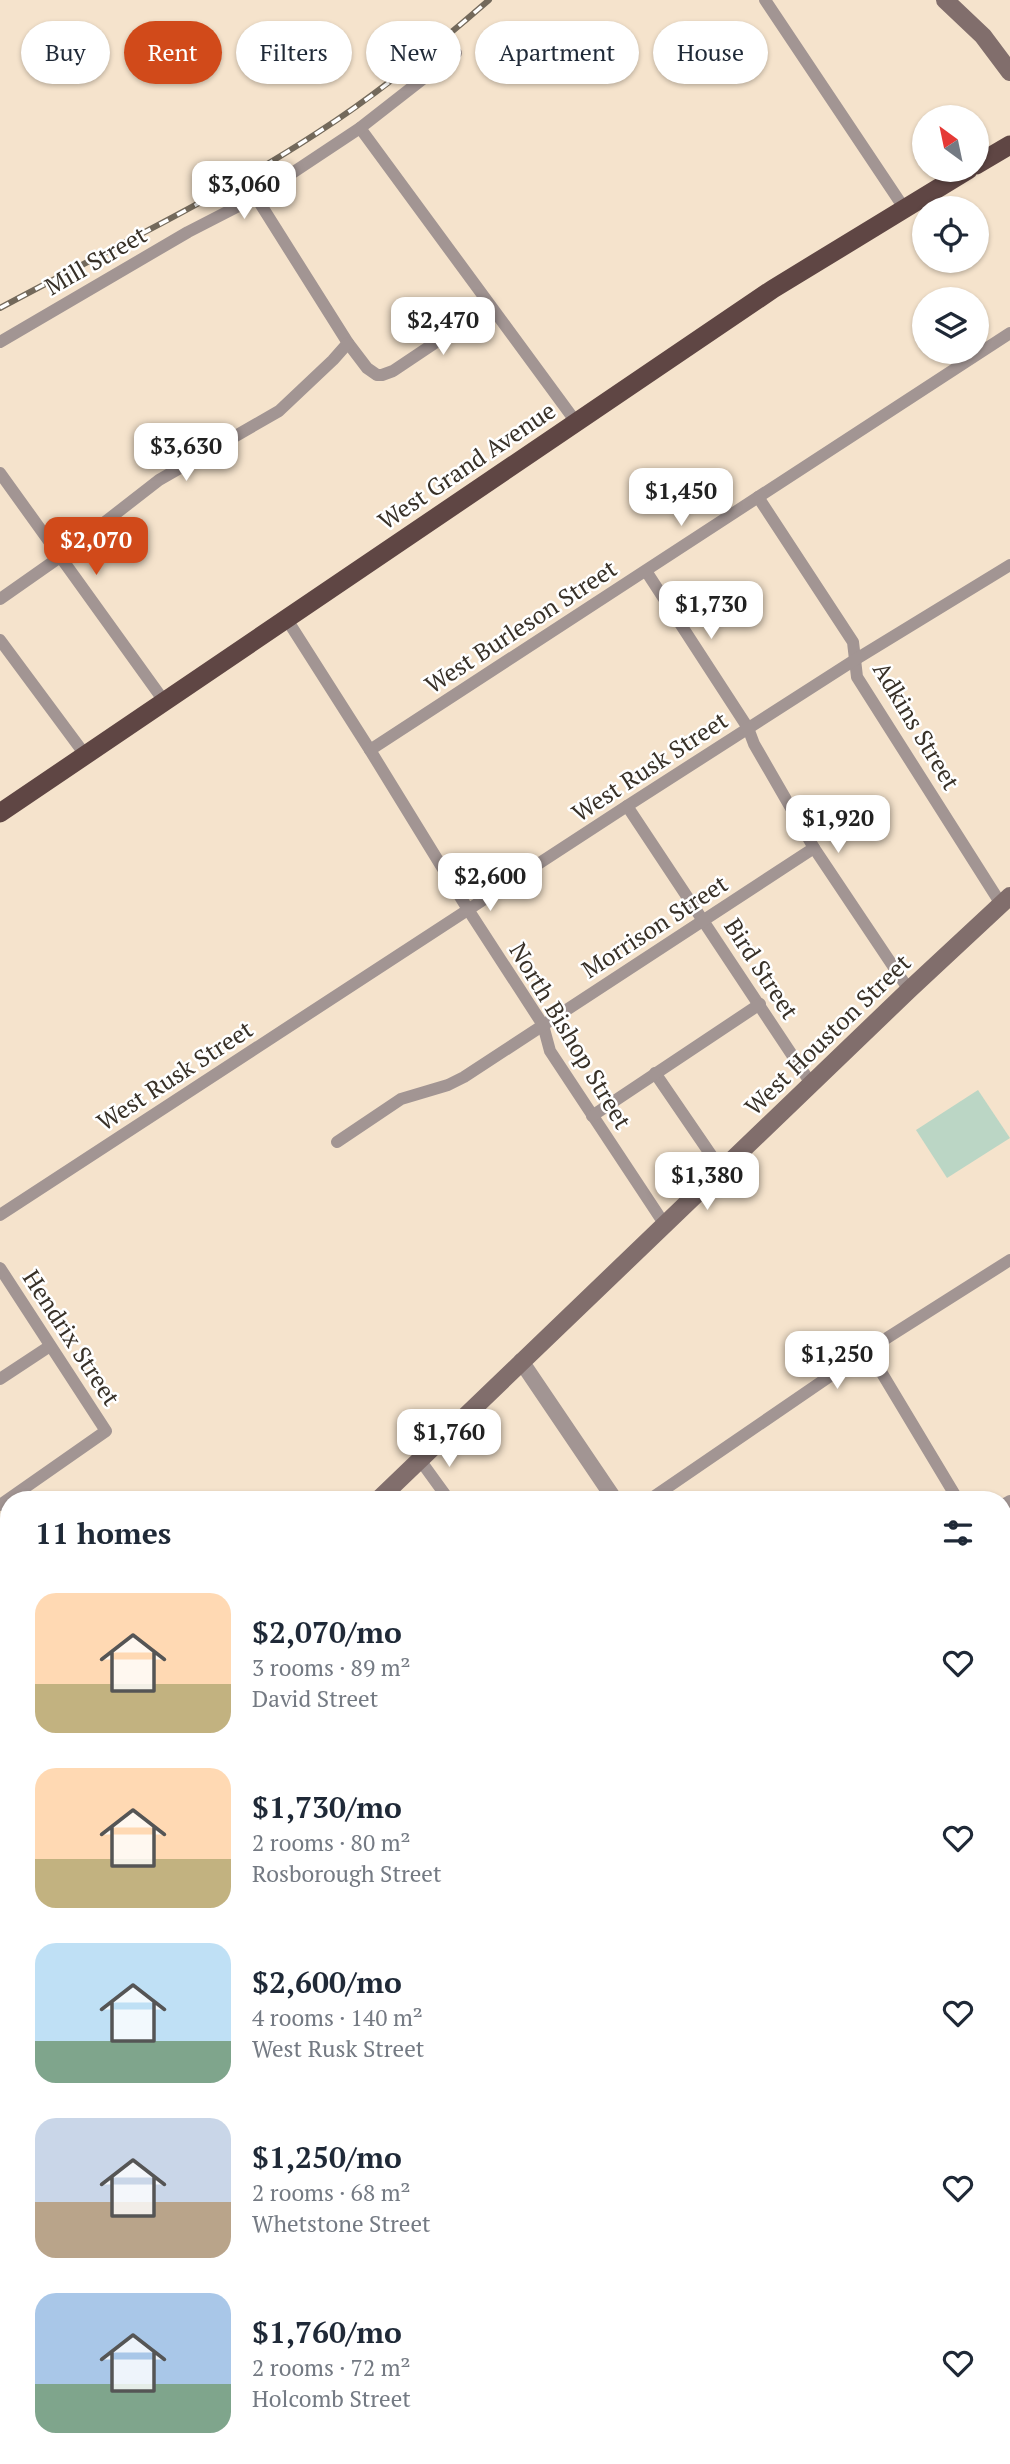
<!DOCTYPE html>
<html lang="en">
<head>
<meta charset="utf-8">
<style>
	body { margin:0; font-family:"PT Serif",serif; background:#f2f2f3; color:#1f2937; height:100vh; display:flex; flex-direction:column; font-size:26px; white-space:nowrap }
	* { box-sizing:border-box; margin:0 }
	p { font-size:23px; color:#747a83 }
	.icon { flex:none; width:38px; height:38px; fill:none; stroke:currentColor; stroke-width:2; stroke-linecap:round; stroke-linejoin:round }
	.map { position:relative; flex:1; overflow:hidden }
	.sheet { position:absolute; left:0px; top:1491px; width:1012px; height:973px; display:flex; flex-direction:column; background:#fff; border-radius:28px 28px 0 0; box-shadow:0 2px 5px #0004 }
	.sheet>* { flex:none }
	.guide { position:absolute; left:21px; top:21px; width:970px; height:63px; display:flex; gap:14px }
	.needle { width:46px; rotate:327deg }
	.controls { position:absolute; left:912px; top:105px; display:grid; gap:14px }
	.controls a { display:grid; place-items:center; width:77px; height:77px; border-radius:50%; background:#fff; box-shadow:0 2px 5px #0004; font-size:35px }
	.price { position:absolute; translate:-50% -60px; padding:0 16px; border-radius:14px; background:#fff; color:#222; font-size:23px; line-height:46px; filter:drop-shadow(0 2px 4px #0008) }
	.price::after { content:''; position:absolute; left:50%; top:42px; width:21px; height:16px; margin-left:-10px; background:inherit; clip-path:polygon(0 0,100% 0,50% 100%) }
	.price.current { background:#d14a1a; color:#fff }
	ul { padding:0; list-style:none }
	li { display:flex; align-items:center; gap:21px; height:175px; padding:0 35px }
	li span { display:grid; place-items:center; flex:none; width:196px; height:140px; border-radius:21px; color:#555 }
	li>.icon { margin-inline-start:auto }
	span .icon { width:84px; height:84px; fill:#fffc; stroke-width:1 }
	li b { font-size:30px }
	h2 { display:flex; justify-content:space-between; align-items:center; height:84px; padding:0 35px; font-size:30px }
	.pill { padding:0 24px; border-radius:32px; background:#fff; box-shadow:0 2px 5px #0004; font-size:24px; line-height:63px }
	.pill.current { background:#d14a1a; color:#fff }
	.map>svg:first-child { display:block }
	.park { fill:#bbd6c5 }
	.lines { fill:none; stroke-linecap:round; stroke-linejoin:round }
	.stream { stroke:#a4b3cc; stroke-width:3.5 }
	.minor { stroke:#a29593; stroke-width:12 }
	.tertiary { stroke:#a29593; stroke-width:16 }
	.secondary { stroke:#816e6c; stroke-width:18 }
	.trunk { stroke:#5f4644; stroke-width:19 }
	.rail-casing { stroke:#73695b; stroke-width:6 }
	.rail { stroke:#fff; stroke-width:3.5; stroke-dasharray:10; stroke-linecap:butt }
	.labels { text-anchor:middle; stroke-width:5; stroke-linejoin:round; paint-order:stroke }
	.street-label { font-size:24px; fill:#383128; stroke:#fff }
</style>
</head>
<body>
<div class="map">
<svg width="1010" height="2464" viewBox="0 0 1010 2464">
	<rect width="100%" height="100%" fill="#f5e3cc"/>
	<polygon class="park" points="978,1090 1010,1138 947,1178 916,1130"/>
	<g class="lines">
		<g class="stream">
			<polyline points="0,1559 9,1554"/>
			<polyline points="1003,1614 1010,1613"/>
		</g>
		<g class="minor">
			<polyline points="765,0 904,208"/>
			<polyline points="360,128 576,422"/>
			<polyline points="256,197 348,343 367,368 377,375 382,375 393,371 490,306"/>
			<polyline points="0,342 188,232 256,197 360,128 456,53"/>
			<polyline points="0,473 164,701"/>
			<polyline points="758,497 853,642 857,677 1001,904"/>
			<polyline points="646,571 748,728 754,744 814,848 909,990"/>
			<polyline points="0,599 60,557 159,480 279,411 333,360 348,343"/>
			<polyline points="286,618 370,750 469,911 543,1025 550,1051 665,1225"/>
			<polyline points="0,640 86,756"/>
			<polyline points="370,750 1010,333"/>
			<polyline points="627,806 812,1085"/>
			<polyline points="655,1073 722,1171"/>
			<polyline points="592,1116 760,1004"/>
			<polyline points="337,1142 401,1099 448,1085 464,1077 814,848"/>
			<polyline points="0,1215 627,806 853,661 1010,565"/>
			<polyline points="0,1268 106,1431 0,1505"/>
			<polyline points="868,1350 958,1500"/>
			<polyline points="0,1379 50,1346"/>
			<polyline points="420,1460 449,1500"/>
			<polyline points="649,1500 868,1350 1010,1260"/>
			<polyline points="1003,1505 1010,1501"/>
			<polyline points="0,1608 9,1621"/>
			<polyline points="1003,1829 1010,1824"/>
			<polyline points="1003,2008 1010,2003"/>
			<polyline points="0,2050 9,2044"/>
			<polyline points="0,2128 9,2141"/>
			<polyline points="1003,2133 1010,2129"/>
			<polyline points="1003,2233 1010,2229"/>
			<polyline points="1003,2409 1010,2404"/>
			<polyline points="1003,2442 1010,2453"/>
			<polyline points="466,2455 472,2464"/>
			<polyline points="737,2455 742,2464"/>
			<polyline points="239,2464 252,2455"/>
			<polyline points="505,2464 518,2455"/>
			<polyline points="771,2464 784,2455"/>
			<polyline points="922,2464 935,2455"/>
		</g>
		<g class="tertiary">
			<polyline points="521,1361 615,1500"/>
			<polyline points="1003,2079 1010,2090"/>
			<polyline points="0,2435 9,2448"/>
			<polyline points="14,2455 20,2464"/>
		</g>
		<g class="secondary">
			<polyline points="945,0 983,36 1010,72"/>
			<polyline points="378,1500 909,990 1010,896"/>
			<polyline points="0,1857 9,1849"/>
		</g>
		<g class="trunk">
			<polyline points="976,165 1010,145"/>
			<polyline points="0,813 773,289 968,170"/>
		</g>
		<g class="rail-casing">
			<path id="rail" d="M0 308C106 251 216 199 317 133 378 94 434 48 489 0"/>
		</g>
		<use href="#rail" class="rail"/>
	</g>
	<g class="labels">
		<g class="street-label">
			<text transform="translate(96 261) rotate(-30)" y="8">Mill Street</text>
			<text transform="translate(467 466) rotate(-34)" y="8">West Grand Avenue</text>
			<text transform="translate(521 627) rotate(-33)" y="8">West Burleson Street</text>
			<text transform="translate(916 726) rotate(59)" y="8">Adkins Street</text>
			<text transform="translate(650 767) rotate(-33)" y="8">West Rusk Street</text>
			<text transform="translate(655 927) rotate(-33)" y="8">Morrison Street</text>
			<text transform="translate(761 969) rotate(57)" y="8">Bird Street</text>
			<text transform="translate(828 1035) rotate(-44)" y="8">West Houston Street</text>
			<text transform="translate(570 1036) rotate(59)" y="8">North Bishop Street</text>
			<text transform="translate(175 1076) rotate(-33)" y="8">West Rusk Street</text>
			<text transform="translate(71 1338) rotate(57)" y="8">Hendrix Street</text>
		</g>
	</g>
</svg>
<div class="controls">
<a><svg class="needle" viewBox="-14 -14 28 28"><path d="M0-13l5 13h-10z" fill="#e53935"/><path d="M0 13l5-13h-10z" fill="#747a83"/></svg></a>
<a><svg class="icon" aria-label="locate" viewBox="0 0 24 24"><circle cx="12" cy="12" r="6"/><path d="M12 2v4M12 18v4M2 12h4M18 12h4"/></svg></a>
<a><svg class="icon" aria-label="layers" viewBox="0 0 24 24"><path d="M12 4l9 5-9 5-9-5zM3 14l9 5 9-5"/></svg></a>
</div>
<b class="price" style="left:244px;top:221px">$3,060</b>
<b class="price" style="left:443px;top:357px">$2,470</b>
<b class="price" style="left:186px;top:483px">$3,630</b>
<b class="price" style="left:681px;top:528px">$1,450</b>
<b class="price current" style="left:96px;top:577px">$2,070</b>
<b class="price" style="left:711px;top:641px">$1,730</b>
<b class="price" style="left:838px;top:855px">$1,920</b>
<b class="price" style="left:490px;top:913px">$2,600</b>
<b class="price" style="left:707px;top:1212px">$1,380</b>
<b class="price" style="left:837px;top:1391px">$1,250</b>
<b class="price" style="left:449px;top:1469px">$1,760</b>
<div class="guide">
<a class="pill">Buy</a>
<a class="pill current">Rent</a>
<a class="pill">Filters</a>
<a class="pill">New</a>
<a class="pill">Apartment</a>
<a class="pill">House</a>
</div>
<section class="sheet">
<h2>11 homes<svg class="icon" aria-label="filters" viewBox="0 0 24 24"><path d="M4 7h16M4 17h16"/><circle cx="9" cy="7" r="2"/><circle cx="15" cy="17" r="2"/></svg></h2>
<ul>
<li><span style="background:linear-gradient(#ffd9b3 65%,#c2b280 0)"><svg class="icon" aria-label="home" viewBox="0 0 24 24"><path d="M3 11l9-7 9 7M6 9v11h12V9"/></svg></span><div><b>$2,070/mo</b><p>3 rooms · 89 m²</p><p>David Street</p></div><svg class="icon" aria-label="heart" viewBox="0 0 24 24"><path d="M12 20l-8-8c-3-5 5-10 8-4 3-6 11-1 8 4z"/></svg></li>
<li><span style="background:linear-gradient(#ffd9b3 65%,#c2b280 0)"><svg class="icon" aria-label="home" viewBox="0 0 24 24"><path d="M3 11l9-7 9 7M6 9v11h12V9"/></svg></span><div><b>$1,730/mo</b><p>2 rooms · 80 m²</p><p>Rosborough Street</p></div><svg class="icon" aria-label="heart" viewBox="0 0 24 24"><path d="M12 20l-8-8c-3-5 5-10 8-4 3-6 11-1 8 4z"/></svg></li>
<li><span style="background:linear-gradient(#bfe0f5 70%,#7fa58c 0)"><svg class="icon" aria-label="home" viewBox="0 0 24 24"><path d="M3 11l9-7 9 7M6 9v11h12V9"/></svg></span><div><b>$2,600/mo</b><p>4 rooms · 140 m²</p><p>West Rusk Street</p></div><svg class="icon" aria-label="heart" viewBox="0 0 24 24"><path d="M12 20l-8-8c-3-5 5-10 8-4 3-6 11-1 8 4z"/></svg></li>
<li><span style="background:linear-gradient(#c9d6e8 60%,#b9a48a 0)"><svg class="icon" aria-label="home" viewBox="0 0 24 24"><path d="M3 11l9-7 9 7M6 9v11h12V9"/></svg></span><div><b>$1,250/mo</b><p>2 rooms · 68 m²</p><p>Whetstone Street</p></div><svg class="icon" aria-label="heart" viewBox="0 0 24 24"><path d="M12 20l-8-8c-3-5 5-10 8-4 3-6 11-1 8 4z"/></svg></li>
<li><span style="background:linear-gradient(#a9c7e8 65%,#7fa58c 0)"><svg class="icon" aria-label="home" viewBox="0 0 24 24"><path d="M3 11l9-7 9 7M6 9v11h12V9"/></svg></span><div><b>$1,760/mo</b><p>2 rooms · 72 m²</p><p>Holcomb Street</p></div><svg class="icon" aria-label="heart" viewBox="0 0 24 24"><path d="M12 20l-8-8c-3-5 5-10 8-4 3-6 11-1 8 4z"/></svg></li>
</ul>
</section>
</div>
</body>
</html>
